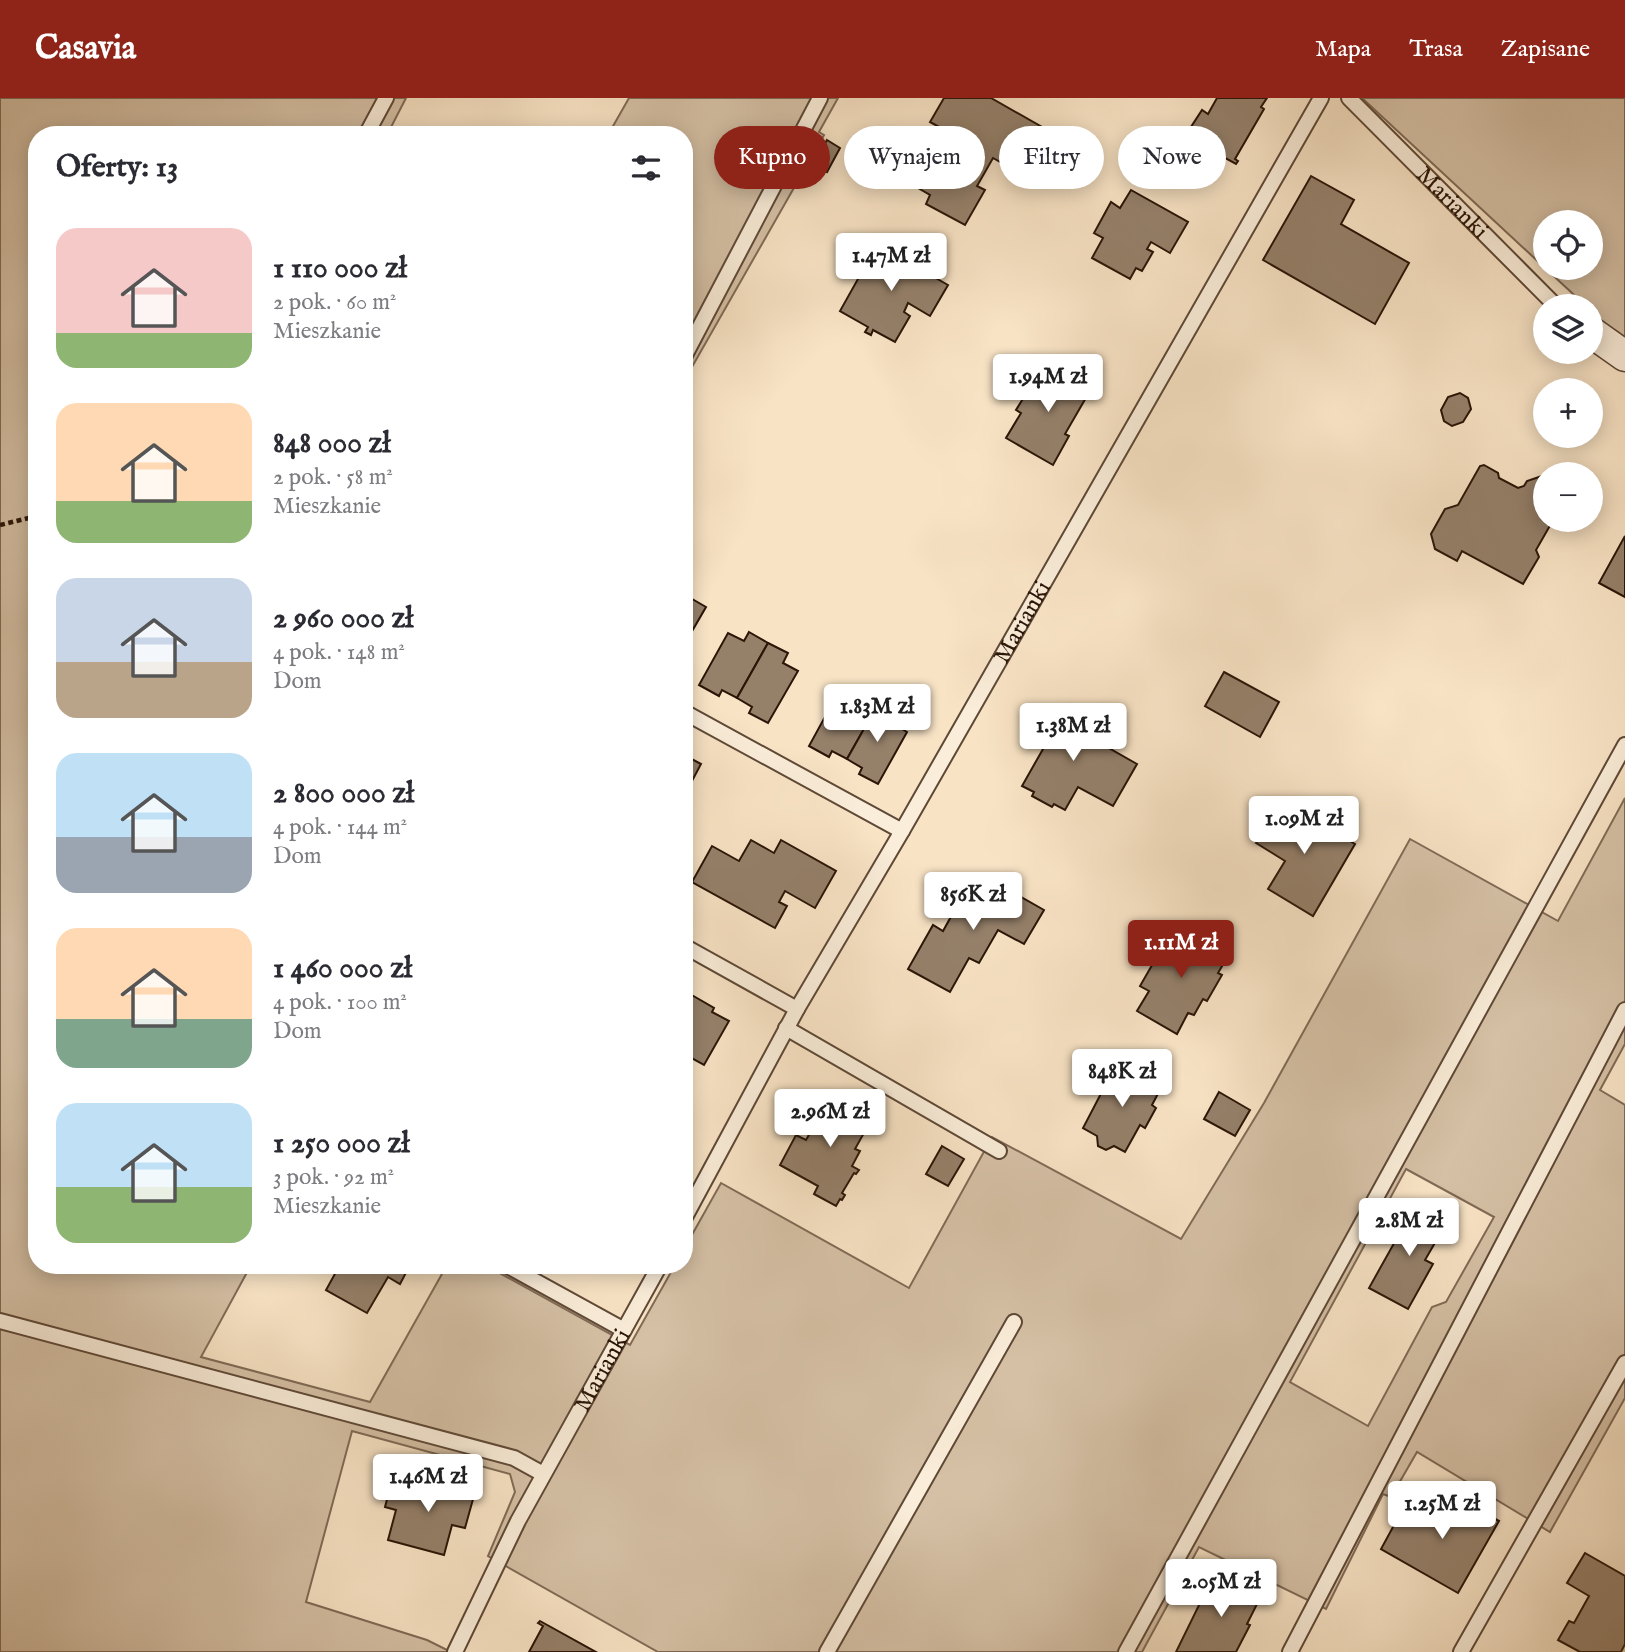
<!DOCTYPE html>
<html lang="pl">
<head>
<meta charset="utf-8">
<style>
	body { margin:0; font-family:"IM FELL English",serif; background:#f7f7f7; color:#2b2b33; height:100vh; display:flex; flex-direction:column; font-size:26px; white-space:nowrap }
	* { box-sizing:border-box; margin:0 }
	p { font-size:23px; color:#7c7c81 }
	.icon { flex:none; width:38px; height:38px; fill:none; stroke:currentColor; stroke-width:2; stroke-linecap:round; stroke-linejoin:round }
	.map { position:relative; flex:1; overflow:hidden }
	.panel { position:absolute; left:28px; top:28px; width:665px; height:1148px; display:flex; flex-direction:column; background:#fff; border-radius:28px; box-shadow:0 4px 18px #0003 }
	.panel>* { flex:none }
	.guide { position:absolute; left:714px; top:28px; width:665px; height:63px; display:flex; gap:14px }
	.buttons { position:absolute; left:1533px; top:112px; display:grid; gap:14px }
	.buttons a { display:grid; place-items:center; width:70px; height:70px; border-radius:50%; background:#fff; box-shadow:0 4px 18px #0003; font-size:35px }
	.price { position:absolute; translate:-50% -60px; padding:0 16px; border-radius:7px; background:#fff; color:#222; font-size:23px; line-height:46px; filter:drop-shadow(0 2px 4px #0008) }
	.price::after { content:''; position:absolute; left:50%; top:42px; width:21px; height:16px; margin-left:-10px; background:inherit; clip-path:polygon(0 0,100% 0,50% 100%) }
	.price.on { background:#8f2418; color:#fff }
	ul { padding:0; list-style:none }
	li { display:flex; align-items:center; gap:21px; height:175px; padding:0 28px }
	li span { display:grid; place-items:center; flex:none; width:196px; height:140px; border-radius:21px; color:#555 }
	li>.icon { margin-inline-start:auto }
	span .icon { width:84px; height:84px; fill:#fffc; stroke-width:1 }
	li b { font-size:30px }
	h2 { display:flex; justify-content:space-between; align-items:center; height:84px; padding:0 28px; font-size:30px }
	.tag { padding:0 24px; border-radius:32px; background:#fff; box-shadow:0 4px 18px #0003; font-size:24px; line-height:63px }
	.tag.on { background:#8f2418; color:#fff }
	header { display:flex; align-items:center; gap:42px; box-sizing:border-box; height:98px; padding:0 35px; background:#8f2418; color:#fff }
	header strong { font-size:33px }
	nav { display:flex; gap:38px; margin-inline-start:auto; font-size:24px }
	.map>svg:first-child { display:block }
	.green { fill:#d5c0a5; stroke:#806a56; stroke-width:2; fill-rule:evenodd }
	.building { fill:#95806a; stroke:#2a1507; stroke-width:2 }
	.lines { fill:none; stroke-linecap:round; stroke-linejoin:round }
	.lane-casing { stroke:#5e4836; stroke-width:18 }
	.street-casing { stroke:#5e4836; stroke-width:33 }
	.path { stroke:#2a1507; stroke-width:4.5; stroke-dasharray:5 3.5; stroke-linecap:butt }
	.lane { stroke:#faedd9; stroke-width:14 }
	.street { stroke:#faedd9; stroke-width:30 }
	.labels { text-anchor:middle; stroke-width:5; stroke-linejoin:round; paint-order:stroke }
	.street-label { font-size:24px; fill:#2a1507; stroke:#faedd9 }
</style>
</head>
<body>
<header>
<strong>Casavia</strong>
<nav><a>Mapa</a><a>Trasa</a><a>Zapisane</a></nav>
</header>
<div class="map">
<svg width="1625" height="1554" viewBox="0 0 1625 1554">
	<rect width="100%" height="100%" fill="#f8e3c5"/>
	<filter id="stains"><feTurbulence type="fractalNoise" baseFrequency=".00286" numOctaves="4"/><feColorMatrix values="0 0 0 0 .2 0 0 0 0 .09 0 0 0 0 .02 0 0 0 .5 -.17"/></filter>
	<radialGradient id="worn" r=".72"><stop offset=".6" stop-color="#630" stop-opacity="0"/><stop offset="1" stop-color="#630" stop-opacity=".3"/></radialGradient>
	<g class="green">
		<path d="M0 0H406L387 37H37V1167H251L201 1259 370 1304 447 1167H485L630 1247 675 1167H684V1151L721 1085 909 1190 992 1039 1181 1141 1264 1005 1410 741 1558 823 1625 700V946L1600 992 1625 1007V1300L1550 1434 1417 1354 1391 1399 1383 1396 1326 1511 1199 1449 1142 1554H658L488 1458 515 1394 510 1376 352 1333 306 1504 427 1542 451 1554H0ZM1406 1071 1494 1119 1446 1204 1432 1209 1368 1328 1290 1284Z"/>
		<polygon points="629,0 838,0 819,34 824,37 684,283 684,37 608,37"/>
		<path d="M1362 0H1625V244L1591 213V208H1586ZM1545 124H1591V170H1545Z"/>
	</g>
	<g class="building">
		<polygon points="944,0 991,0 1051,34 1025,78 993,60 977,88 985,92 965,127 926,106 930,97 911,86 927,59 936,64 952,36 930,24"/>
		<polygon points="1217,0 1267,0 1261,9 1264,11 1235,61 1238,63 1236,66 1214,54 1216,51 1190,36 1188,39 1182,36 1184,33 1187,35 1202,12 1208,16"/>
		<polygon points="827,42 840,50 827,74 813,66"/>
		<polygon points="1311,78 1354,102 1341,126 1409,165 1375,226 1263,162"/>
		<polygon points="1131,92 1188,124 1170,155 1151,144 1147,151 1153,154 1142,173 1136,170 1130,181 1092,160 1103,140 1094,135 1111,104 1120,110"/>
		<polygon points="877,147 889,153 891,150 908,160 906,163 948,187 930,218 908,205 904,214 910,218 895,244 873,232 871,237 865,234 868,229 840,213"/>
		<polygon points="1049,266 1091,291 1065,336 1069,338 1053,367 1006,340 1021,315 1016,312 1024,299 1028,301"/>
		<polygon points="1460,295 1468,300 1471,311 1463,324 1452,328 1444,323 1441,312 1448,299"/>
		<polygon points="1484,367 1498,375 1499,380 1518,390 1524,388 1527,383 1545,377 1545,422 1559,422 1552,424 1536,452 1539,459 1523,486 1462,453 1457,463 1435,451 1431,436 1445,411 1458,407 1480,368"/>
		<polygon points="1625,438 1625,499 1599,485"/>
		<polygon points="687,498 706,509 684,547 684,503"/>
		<polygon points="749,534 768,545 737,600 722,592 719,598 699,587 728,535 744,543"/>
		<polygon points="768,545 788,555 783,565 798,573 768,625 749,615 752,609 737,600"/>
		<polygon points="1224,574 1279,604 1260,639 1205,608"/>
		<polygon points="838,595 854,604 859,595 878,606 847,661 832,653 829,659 809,648"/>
		<polygon points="878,606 897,616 892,625 907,634 878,686 859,676 862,670 847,661"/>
		<polygon points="1043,608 1104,642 1102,646 1137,666 1113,708 1078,689 1065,712 1054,706 1052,709 1032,698 1034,694 1022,688 1043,651 1025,640"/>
		<polygon points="684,657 701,666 684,698"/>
		<polygon points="1281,702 1355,746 1313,818 1268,791 1285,763 1256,745"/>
		<polygon points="751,742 774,755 781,742 836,773 815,810 785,793 779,804 787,808 775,830 692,784 712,748 739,763"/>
		<polygon points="974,777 1012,798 1014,795 1044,812 1024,846 998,832 979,865 969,860 950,894 908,871 933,827 943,833"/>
		<polygon points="1174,829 1228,858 1218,875 1222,877 1207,903 1203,901 1194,917 1188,915 1177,936 1137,913 1149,893 1140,888 1155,862 1158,864 1163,855 1160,854"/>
		<polygon points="690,896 714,910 712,914 729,923 704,967 684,956 684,899 688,900"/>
		<polygon points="1117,965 1161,990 1152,1007 1156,1010 1145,1030 1140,1027 1125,1054 1114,1048 1106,1052 1098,1048 1097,1038 1083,1030"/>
		<polygon points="833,994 874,1017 855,1051 860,1053 852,1068 859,1072 856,1076 854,1075 842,1095 845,1097 842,1102 840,1101 836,1108 814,1096 818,1088 780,1067 796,1037 806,1042"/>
		<polygon points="1219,994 1250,1012 1235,1038 1204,1021"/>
		<polygon points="942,1048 964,1061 948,1088 926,1076"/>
		<polygon points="1416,1106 1447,1124 1425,1162 1433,1166 1408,1211 1369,1190"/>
		<polygon points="332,1167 410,1167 400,1186 388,1179 367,1215 326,1192 336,1174 330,1171"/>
		<polygon points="419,1379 475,1394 465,1430 452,1427 444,1457 388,1442 396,1412 385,1409 391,1386 415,1393"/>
		<polygon points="1448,1395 1499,1423 1458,1495 1381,1451 1405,1407 1442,1428 1447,1419 1438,1414"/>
		<polygon points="1585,1455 1625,1478 1625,1546 1621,1554 1580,1554 1558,1542 1569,1523 1574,1525 1589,1498 1567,1485"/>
		<polygon points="1218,1476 1261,1498 1247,1526 1250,1527 1236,1554 1176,1554 1201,1503 1205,1505"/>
		<polygon points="540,1523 596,1554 529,1554 543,1528 538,1525"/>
	</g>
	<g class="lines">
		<g class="lane-casing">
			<g id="lane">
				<path id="s1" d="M1349 0 1556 208"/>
				<polyline points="366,37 386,0"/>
				<polyline points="684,259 820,0"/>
				<polyline points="684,614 902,733"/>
				<polyline points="684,848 797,911"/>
				<polyline points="786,930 999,1053"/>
				<path id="s2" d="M684 1121 797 911 902 733 1321 0"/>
				<polyline points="506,1167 624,1232"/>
				<polyline points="0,1223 514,1360 543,1376"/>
				<path id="s3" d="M455 1554 518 1423 660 1167"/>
				<polyline points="827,1554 1014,1224"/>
				<polyline points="1126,1554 1625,647"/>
				<polyline points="1290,1554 1625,912"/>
				<polyline points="1461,1554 1625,1265"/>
			</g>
		</g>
		<g class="street-casing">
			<polyline id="street" points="1591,234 1625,258"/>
		</g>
		<polyline class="path" points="0,427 37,418"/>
		<use href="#lane" class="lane"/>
		<use href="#street" class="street"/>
	</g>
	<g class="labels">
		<g class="street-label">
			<text dy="8" stroke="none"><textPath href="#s1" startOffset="147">Marianki</textPath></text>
			<text dy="8" stroke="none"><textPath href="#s2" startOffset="686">Marianki</textPath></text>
			<text dy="8" stroke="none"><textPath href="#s3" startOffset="318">Marianki</textPath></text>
		</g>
	</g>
	<rect width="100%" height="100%" filter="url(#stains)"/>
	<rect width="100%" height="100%" fill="url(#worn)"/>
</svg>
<div class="buttons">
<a><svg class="icon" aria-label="locate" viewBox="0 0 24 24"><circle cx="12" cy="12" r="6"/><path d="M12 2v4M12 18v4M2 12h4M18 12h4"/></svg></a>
<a><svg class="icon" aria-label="layers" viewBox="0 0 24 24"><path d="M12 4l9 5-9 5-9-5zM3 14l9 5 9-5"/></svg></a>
<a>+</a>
<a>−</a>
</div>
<b class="price" style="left:891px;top:195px">1.47M zł</b>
<b class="price" style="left:1048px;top:316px">1.94M zł</b>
<b class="price" style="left:877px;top:646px">1.83M zł</b>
<b class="price" style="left:1073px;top:665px">1.38M zł</b>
<b class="price" style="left:1304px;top:758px">1.09M zł</b>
<b class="price" style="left:973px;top:834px">856K zł</b>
<b class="price on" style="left:1181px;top:882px">1.11M zł</b>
<b class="price" style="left:1122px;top:1011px">848K zł</b>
<b class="price" style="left:830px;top:1051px">2.96M zł</b>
<b class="price" style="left:1409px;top:1160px">2.8M zł</b>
<b class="price" style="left:428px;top:1416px">1.46M zł</b>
<b class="price" style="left:1442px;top:1443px">1.25M zł</b>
<b class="price" style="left:1221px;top:1521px">2.05M zł</b>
<div class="guide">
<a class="tag on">Kupno</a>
<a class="tag">Wynajem</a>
<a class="tag">Filtry</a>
<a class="tag">Nowe</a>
</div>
<section class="panel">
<h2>Oferty: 13<svg class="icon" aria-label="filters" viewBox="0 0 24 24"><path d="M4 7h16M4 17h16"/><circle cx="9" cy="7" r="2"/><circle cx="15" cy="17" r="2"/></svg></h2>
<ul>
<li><span style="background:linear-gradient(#f6c9c9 75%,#8fb573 0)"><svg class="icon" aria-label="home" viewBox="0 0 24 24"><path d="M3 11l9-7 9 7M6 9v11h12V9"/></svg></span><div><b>1 110 000 zł</b><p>2 pok. · 60 m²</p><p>Mieszkanie</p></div></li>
<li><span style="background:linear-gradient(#ffd9b3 70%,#8fb573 0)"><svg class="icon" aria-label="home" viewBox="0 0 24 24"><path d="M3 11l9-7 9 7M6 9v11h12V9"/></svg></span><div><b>848 000 zł</b><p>2 pok. · 58 m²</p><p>Mieszkanie</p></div></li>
<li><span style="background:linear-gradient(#c9d6e8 60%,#b9a48a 0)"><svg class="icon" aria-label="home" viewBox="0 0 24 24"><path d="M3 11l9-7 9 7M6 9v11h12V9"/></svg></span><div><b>2 960 000 zł</b><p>4 pok. · 148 m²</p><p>Dom</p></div></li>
<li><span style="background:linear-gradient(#bfe0f5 60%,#9aa5b1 0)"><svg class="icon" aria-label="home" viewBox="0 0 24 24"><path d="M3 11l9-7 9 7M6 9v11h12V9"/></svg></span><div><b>2 800 000 zł</b><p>4 pok. · 144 m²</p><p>Dom</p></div></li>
<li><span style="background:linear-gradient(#ffd9b3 65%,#7fa58c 0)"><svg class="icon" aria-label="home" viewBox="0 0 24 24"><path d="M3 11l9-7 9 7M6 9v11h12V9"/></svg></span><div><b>1 460 000 zł</b><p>4 pok. · 100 m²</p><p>Dom</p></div></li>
<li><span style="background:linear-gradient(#bfe0f5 60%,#8fb573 0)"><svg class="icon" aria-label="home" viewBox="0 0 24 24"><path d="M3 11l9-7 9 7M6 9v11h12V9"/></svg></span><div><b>1 250 000 zł</b><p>3 pok. · 92 m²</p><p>Mieszkanie</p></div></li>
</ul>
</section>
</div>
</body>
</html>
